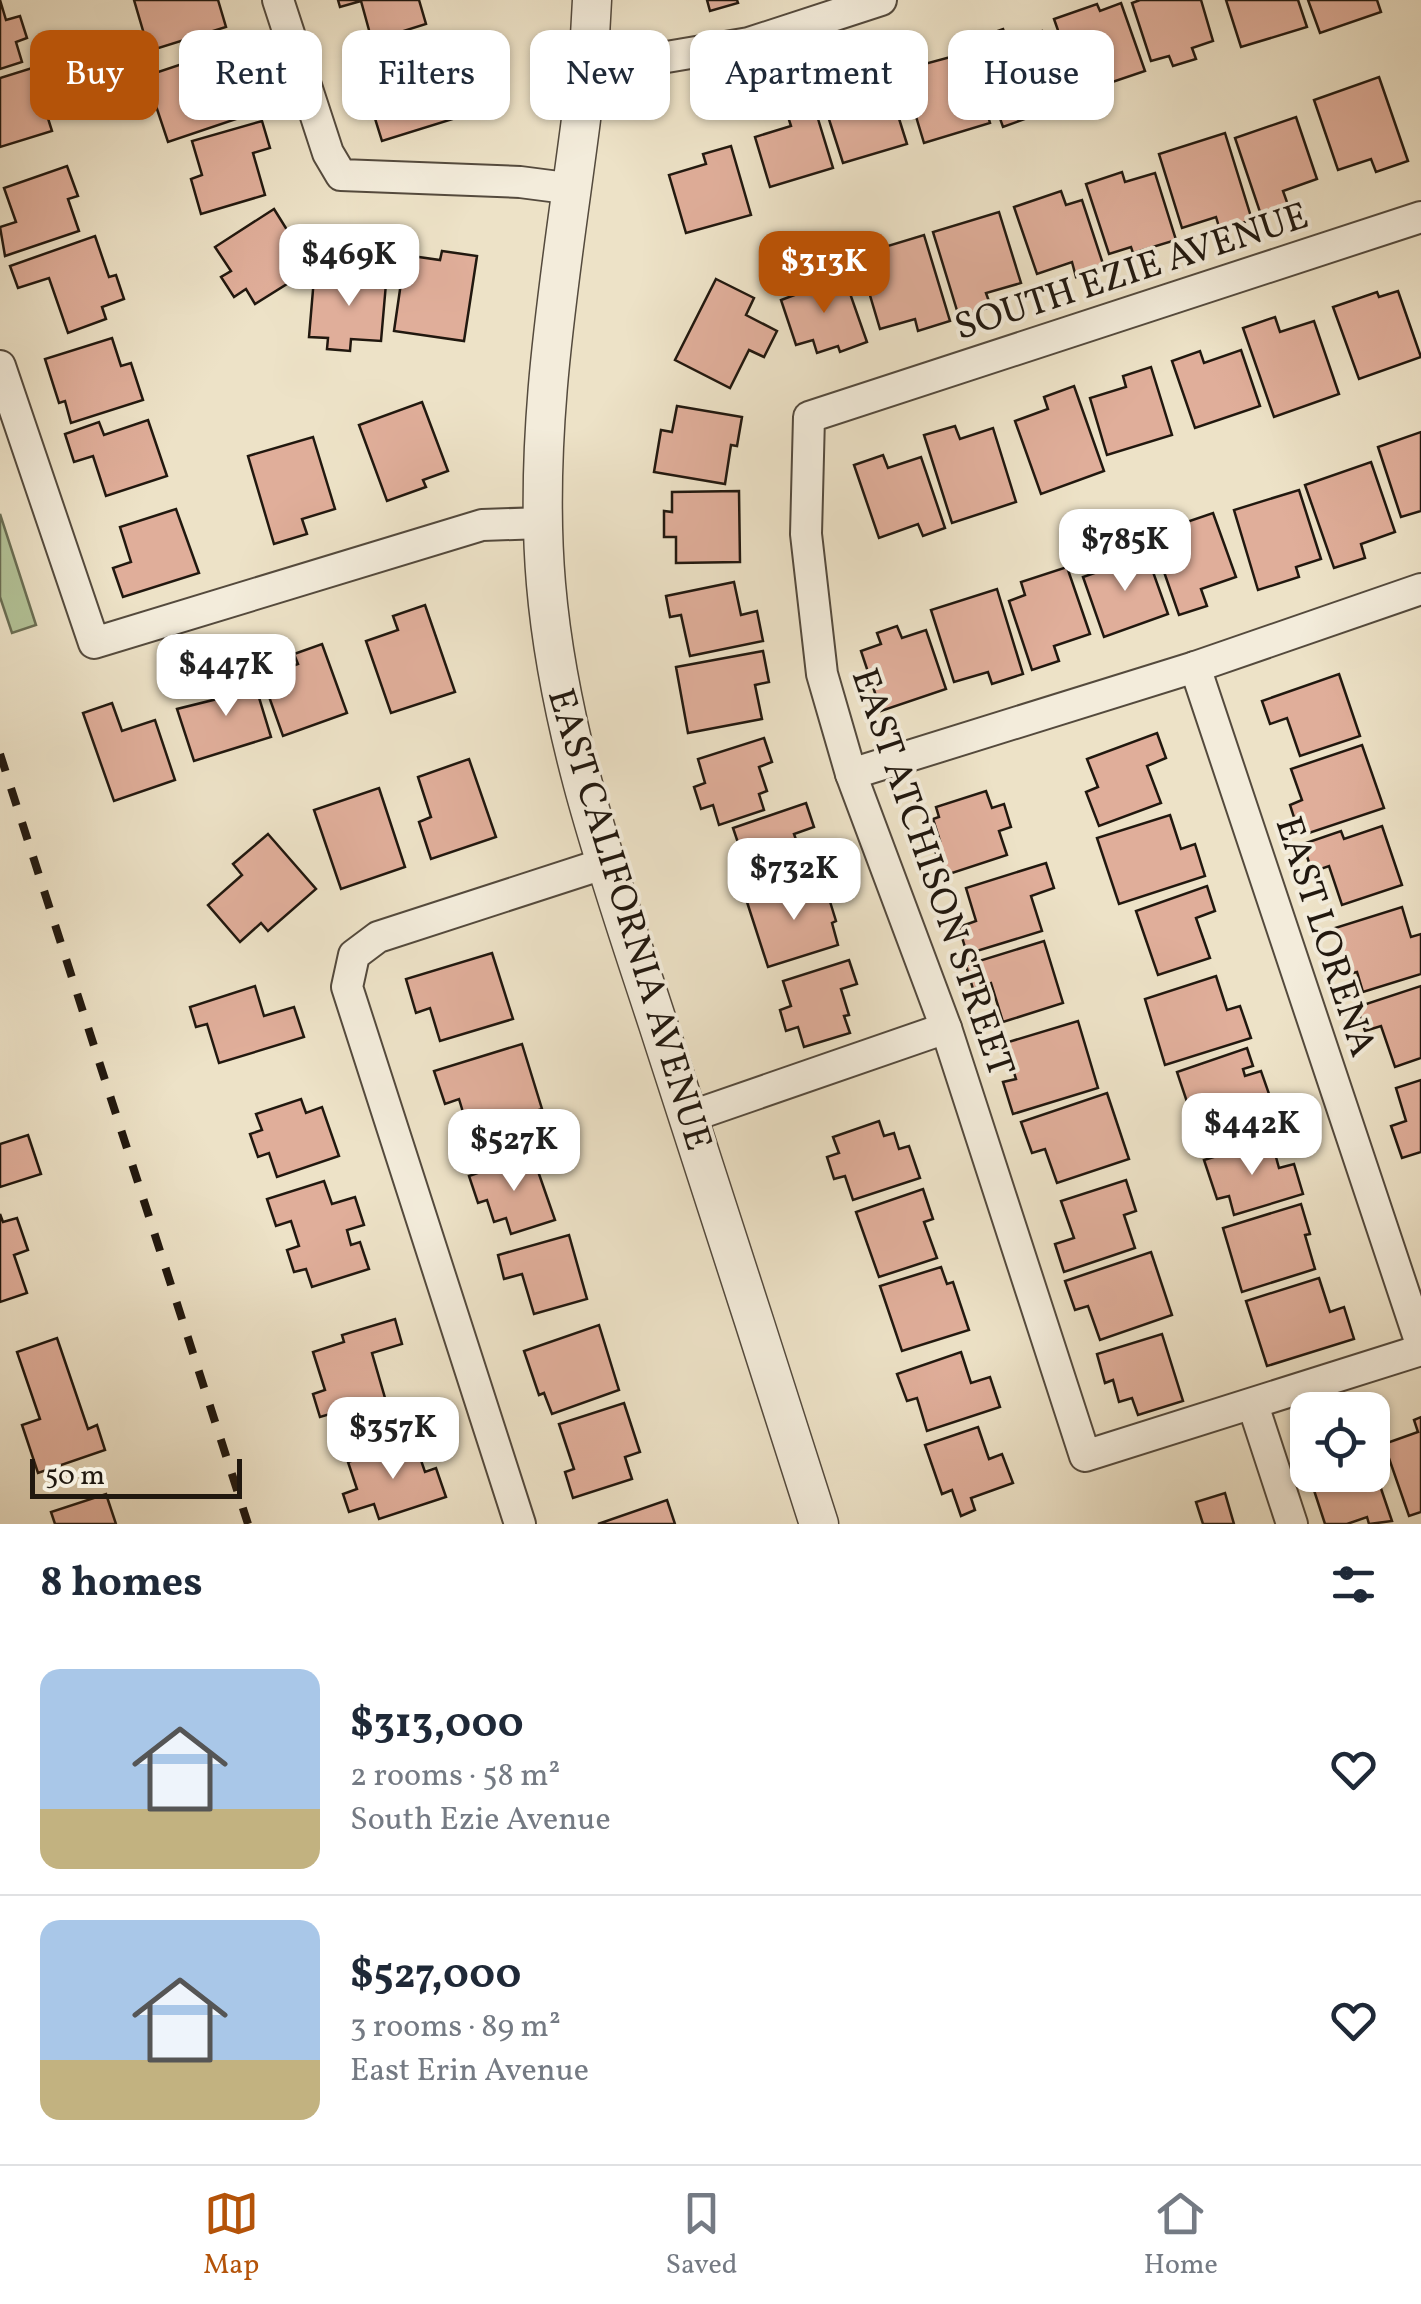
<!DOCTYPE html>
<html lang="en">
<head>
<meta charset="utf-8">
<style>
	body { margin:0; font-family:Vollkorn,serif; background:#f2f2f3; color:#1f2937; height:100vh; display:flex; flex-direction:column; font-size:38px; white-space:nowrap }
	* { box-sizing:border-box; margin:0 }
	p { font-size:32px; color:#747a83 }
	.icon { flex:none; width:55px; height:55px; fill:none; stroke:currentColor; stroke-width:2; stroke-linecap:round; stroke-linejoin:round }
	.map { position:relative; height:1524px; overflow:hidden }
	.panel { display:flex; flex-direction:column; background:#fff; flex:1 }
	.panel>* { flex:none }
	.hud { position:absolute; left:30px; top:30px; width:1362px; height:90px; display:flex; gap:20px }
	.buttons { position:absolute; left:1290px; top:1392px; display:grid; gap:20px }
	.buttons a { display:grid; place-items:center; width:100px; height:100px; border-radius:20px; background:#fff; box-shadow:0 2px 8px #0004; font-size:50px }
	.scale { position:absolute; left:30px; bottom:25px; width:212px; box-sizing:border-box; padding-left:10px; border:5px solid #21180f; border-top:0; font-size:28px; line-height:35px; white-space:nowrap; color:#21180f; -webkit-text-stroke:8px #f3ecdb; paint-order:stroke }
	.price { position:absolute; translate:-50% -85px; padding:0 22px; border-radius:20px; background:#fff; color:#222; font-size:32px; line-height:65px; filter:drop-shadow(0 2px 5px #0008) }
	.price::after { content:''; position:absolute; left:50%; top:60px; width:30px; height:22px; margin-left:-15px; background:inherit; clip-path:polygon(0 0,100% 0,50% 100%) }
	.price.selected { background:#b45309; color:#fff }
	ul { padding:0; list-style:none }
	li { display:flex; align-items:center; gap:30px; height:250px; padding:0 40px }
	li+li { border-top:2px solid #e0e1e3 }
	li span { display:grid; place-items:center; flex:none; width:280px; height:200px; border-radius:20px; color:#555 }
	li>.icon { margin-inline-start:auto }
	span .icon { width:120px; height:120px; fill:#fffc; stroke-width:1 }
	li b { font-size:42px }
	h2 { display:flex; justify-content:space-between; align-items:center; height:120px; padding:0 40px; font-size:42px }
	.pill { padding:0 35px; border-radius:20px; background:#fff; box-shadow:0 2px 8px #0004; font-size:35px; line-height:90px }
	.pill.selected { background:#b45309; color:#fff }
	.tabs { display:flex; justify-content:space-around; align-items:center; height:140px; border-top:2px solid #e0e1e3; background:#fff; font-size:28px; color:#747a83 }
	.tabs a { display:grid; justify-items:center; gap:5px }
	.tabs .selected { color:#b45309 }
	.map>svg:first-child { display:block }
	.green { fill:#b4c499; stroke:#6a6e54; stroke-width:2.5 }
	.building { fill:#e0ae9a; stroke:#21180f; stroke-width:2.5 }
	.lines { fill:none; stroke-linecap:round; stroke-linejoin:round }
	.minor-casing { stroke:#544a3d; stroke-width:34 }
	.tertiary-casing { stroke:#544a3d; stroke-width:41 }
	.minor { stroke:#f3ecdb; stroke-width:30 }
	.tertiary { stroke:#f3ecdb; stroke-width:38 }
	.rail { stroke:#21180f; stroke-width:8; stroke-dasharray:18 18; stroke-linecap:butt }
	.labels { text-anchor:middle; stroke-width:8; stroke-linejoin:round; paint-order:stroke }
	.street-label { font-size:38px; fill:#21180f; stroke:#f3ecdb }
</style>
</head>
<body>
<div class="map">
<svg width="1421" height="1524" viewBox="0 0 1421 1524">
	<rect width="100%" height="100%" fill="#ede2c7"/>
	<filter id="stains"><feTurbulence type="fractalNoise" baseFrequency=".002" numOctaves="4"/><feColorMatrix values="0 0 0 0 .2 0 0 0 0 .09 0 0 0 0 .02 0 0 0 .5 -.17"/></filter>
	<radialGradient id="worn" r=".72"><stop offset=".6" stop-color="#630" stop-opacity="0"/><stop offset="1" stop-color="#630" stop-opacity=".3"/></radialGradient>
	<polygon class="green" points="0,514 36,625 12,633 0,597"/>
	<g class="building">
		<polygon points="0,0 6,20 20,16 27,38 16,42 22,62 0,69"/>
		<polygon points="134,0 218,0 226,27 149,51"/>
		<polygon points="338,0 419,0 426,24 372,41 361,1 340,7"/>
		<polygon points="707,0 737,0 738,3 710,11"/>
		<polygon points="1140,0 1201,0 1213,41 1192,48 1196,59 1173,66 1169,56 1151,61 1132,3"/>
		<polygon points="1226,0 1298,0 1307,27 1241,47"/>
		<polygon points="1308,0 1377,0 1381,12 1320,33"/>
		<polygon points="1121,3 1145,71 1080,93 1054,19 1097,4 1100,11"/>
		<polygon points="1003,29 1008,43 1042,31 1068,103 1003,127 972,40"/>
		<polygon points="218,52 230,86 243,81 254,113 168,142 146,76"/>
		<polygon points="969,52 990,123 924,143 902,70"/>
		<polygon points="449,53 457,81 446,84 456,118 382,141 373,112 393,106 382,73"/>
		<polygon points="32,68 52,131 0,147 0,78"/>
		<polygon points="1379,77 1408,161 1376,172 1371,159 1338,170 1314,100"/>
		<polygon points="890,90 907,144 843,163 826,110"/>
		<polygon points="811,96 833,168 770,187 755,137 791,126 784,104"/>
		<polygon points="1296,117 1317,179 1283,191 1288,205 1261,215 1235,138"/>
		<polygon points="262,121 270,148 253,153 265,195 201,214 191,179 202,175 192,141"/>
		<polygon points="1225,133 1252,220 1220,230 1216,217 1182,228 1159,154"/>
		<polygon points="731,146 751,215 686,233 669,175 706,164 703,154"/>
		<polygon points="67,166 78,196 68,199 79,231 5,256 0,227 16,222 4,188"/>
		<polygon points="1122,172 1125,182 1155,173 1176,240 1133,253 1131,247 1109,254 1086,184"/>
		<polygon points="1061,191 1066,205 1082,200 1104,267 1076,277 1072,262 1037,274 1014,207"/>
		<polygon points="274,209 289,233 284,237 306,272 255,304 246,289 234,297 221,277 231,271 215,247"/>
		<polygon points="999,212 1021,283 986,293 991,307 959,317 933,232"/>
		<polygon points="924,235 950,321 918,331 915,319 880,329 858,255"/>
		<polygon points="95,236 109,277 116,275 124,299 102,307 106,319 68,333 49,278 18,288 10,266"/>
		<polygon points="442,251 477,256 464,341 394,331 405,255 440,260"/>
		<polygon points="349,269 387,272 381,341 351,339 350,351 327,349 328,338 309,337 314,278 348,281"/>
		<polygon points="817,275 822,287 845,279 867,342 840,352 838,346 817,353 813,340 796,345 781,300 800,293 796,283"/>
		<polygon points="716,279 754,298 746,315 777,331 764,357 749,350 730,388 675,360"/>
		<polygon points="1398,291 1421,357 1359,379 1333,307 1377,292 1379,297"/>
		<polygon points="1275,317 1280,332 1314,321 1339,394 1274,417 1243,328"/>
		<polygon points="112,338 121,366 131,363 143,400 71,423 65,401 59,403 45,359"/>
		<polygon points="1241,350 1260,406 1195,428 1172,361 1200,351 1204,363"/>
		<polygon points="1151,367 1172,435 1107,455 1090,398 1126,387 1123,376"/>
		<polygon points="1074,386 1104,471 1041,494 1015,421 1048,409 1044,397"/>
		<polygon points="422,402 448,471 423,480 426,487 387,501 359,425"/>
		<polygon points="677,406 742,417 737,446 731,445 725,484 654,472 661,430 672,432"/>
		<polygon points="148,420 167,476 106,496 93,456 74,462 65,434 99,422 104,435"/>
		<polygon points="955,426 960,439 993,428 1016,502 952,523 924,435"/>
		<polygon points="1421,432 1421,511 1401,517 1378,447"/>
		<polygon points="313,437 335,509 302,519 307,534 274,544 248,456"/>
		<polygon points="883,455 888,468 921,457 945,528 923,536 918,524 879,538 854,465"/>
		<polygon points="1371,462 1395,532 1361,544 1365,558 1334,568 1305,485"/>
		<polygon points="1299,490 1321,559 1296,567 1299,577 1258,590 1234,510"/>
		<polygon points="739,491 740,562 676,563 676,537 664,537 664,511 672,512 672,492"/>
		<polygon points="176,509 199,573 123,597 113,568 131,562 120,527"/>
		<polygon points="1213,513 1236,577 1201,589 1207,606 1179,615 1155,546 1173,540 1169,528"/>
		<polygon points="1123,550 1128,562 1147,555 1168,614 1104,637 1083,577 1106,569 1102,557"/>
		<polygon points="1067,567 1090,634 1054,646 1059,661 1032,670 1009,601 1025,595 1021,582"/>
		<polygon points="734,582 741,615 757,611 763,641 690,656 681,615 670,617 666,596"/>
		<polygon points="997,589 1023,674 992,684 988,672 954,682 931,610"/>
		<polygon points="425,605 455,692 391,713 366,641 398,630 393,616"/>
		<polygon points="897,626 902,638 926,630 946,689 881,711 861,651 881,644 877,633"/>
		<polygon points="322,644 347,713 283,736 262,677 298,664 294,654"/>
		<polygon points="763,651 769,682 755,685 762,719 688,733 676,667"/>
		<polygon points="250,668 271,737 194,761 177,709 229,696 223,676"/>
		<polygon points="1339,674 1360,736 1300,756 1287,718 1270,724 1262,701"/>
		<polygon points="112,703 122,731 155,720 175,780 114,801 83,713"/>
		<polygon points="1157,733 1166,758 1147,766 1161,803 1099,826 1086,792 1098,787 1087,759"/>
		<polygon points="764,738 772,762 759,767 767,791 759,794 764,810 719,825 713,805 701,809 694,787 705,783 698,759"/>
		<polygon points="1362,745 1384,808 1300,836 1290,805 1302,800 1291,769"/>
		<polygon points="469,759 496,837 431,859 419,822 431,817 418,777"/>
		<polygon points="379,788 405,867 341,889 314,810"/>
		<polygon points="986,791 992,808 1004,804 1011,827 999,831 1007,855 943,876 933,844 940,841 933,819 939,817 936,807"/>
		<polygon points="806,803 814,827 794,834 808,874 755,893 733,828"/>
		<polygon points="1170,815 1181,849 1195,844 1205,876 1119,904 1097,838"/>
		<polygon points="1382,826 1402,885 1342,905 1329,866 1312,872 1303,844 1341,831 1344,839"/>
		<polygon points="268,834 316,889 268,931 261,923 240,942 208,905 242,875 233,864"/>
		<polygon points="1046,863 1054,888 1031,896 1042,931 967,954 959,927 976,921 966,888"/>
		<polygon points="823,879 836,921 832,923 838,945 768,967 747,902"/>
		<polygon points="1207,886 1215,911 1196,918 1210,958 1158,975 1136,911"/>
		<polygon points="1402,907 1411,937 1421,934 1421,974 1363,992 1357,972 1349,974 1335,928"/>
		<polygon points="1044,941 1063,1003 1003,1022 991,983 973,989 966,965"/>
		<polygon points="492,953 513,1019 440,1041 430,1008 416,1013 406,979"/>
		<polygon points="849,960 857,984 841,989 849,1015 844,1016 850,1033 804,1047 798,1027 786,1031 780,1010 791,1006 783,981"/>
		<polygon points="1216,976 1227,1010 1240,1006 1251,1038 1165,1065 1145,999"/>
		<polygon points="255,986 264,1016 294,1007 304,1037 219,1063 207,1024 196,1027 190,1007"/>
		<polygon points="1421,986 1421,1058 1395,1067 1381,1026 1365,1031 1357,1007"/>
		<polygon points="1078,1021 1098,1088 1013,1114 1003,1082 1016,1079 1005,1043"/>
		<polygon points="522,1044 542,1109 469,1132 459,1099 445,1104 434,1071"/>
		<polygon points="1247,1048 1253,1066 1243,1069 1245,1076 1261,1071 1275,1111 1208,1134 1198,1105 1189,1108 1177,1072"/>
		<polygon points="1421,1080 1421,1152 1402,1158 1391,1126 1406,1121 1396,1088"/>
		<polygon points="1107,1093 1129,1159 1057,1183 1045,1149 1032,1153 1021,1122"/>
		<polygon points="301,1099 306,1113 322,1107 339,1156 277,1177 269,1153 258,1157 250,1134 262,1130 256,1114"/>
		<polygon points="879,1121 884,1136 894,1133 899,1149 909,1146 920,1178 853,1200 845,1176 834,1179 827,1157 839,1153 833,1137"/>
		<polygon points="28,1135 41,1174 0,1187 0,1144"/>
		<polygon points="1271,1139 1279,1168 1294,1164 1303,1194 1234,1215 1229,1196 1217,1199 1204,1160"/>
		<polygon points="532,1154 555,1220 511,1234 506,1218 494,1222 487,1200 478,1203 469,1176"/>
		<polygon points="1126,1180 1136,1211 1124,1215 1135,1248 1064,1272 1055,1244 1074,1238 1061,1201"/>
		<polygon points="324,1181 332,1204 355,1197 364,1225 347,1230 351,1245 360,1242 369,1269 312,1287 306,1269 294,1272 287,1250 299,1246 291,1221 276,1226 267,1199"/>
		<polygon points="923,1189 933,1219 924,1222 937,1258 879,1277 856,1212"/>
		<polygon points="1301,1204 1310,1234 1305,1235 1315,1269 1242,1292 1223,1228"/>
		<polygon points="0,1214 3,1222 17,1218 28,1250 14,1255 27,1293 0,1302"/>
		<polygon points="569,1235 587,1299 534,1314 522,1274 504,1279 498,1255"/>
		<polygon points="1151,1252 1172,1315 1100,1340 1088,1306 1075,1310 1065,1281"/>
		<polygon points="941,1267 947,1284 953,1282 969,1330 902,1351 880,1286"/>
		<polygon points="1319,1278 1330,1312 1344,1307 1354,1339 1267,1366 1246,1301"/>
		<polygon points="395,1319 402,1344 372,1353 385,1398 320,1417 313,1394 325,1390 313,1352 344,1342 342,1335"/>
		<polygon points="599,1325 619,1390 552,1414 544,1393 539,1395 524,1351"/>
		<polygon points="1162,1334 1183,1401 1138,1415 1132,1398 1119,1402 1113,1380 1105,1383 1097,1354"/>
		<polygon points="57,1338 88,1429 97,1425 105,1450 38,1473 22,1425 40,1419 17,1352"/>
		<polygon points="961,1352 971,1383 990,1377 1000,1407 927,1431 917,1398 907,1401 897,1374"/>
		<polygon points="624,1403 640,1452 625,1457 632,1479 573,1498 565,1472 574,1469 559,1424"/>
		<polygon points="1421,1417 1421,1512 1409,1516 1384,1444 1418,1432 1414,1420"/>
		<polygon points="978,1427 989,1459 1002,1454 1013,1483 971,1498 975,1510 961,1516 952,1490 942,1494 925,1445"/>
		<polygon points="414,1440 425,1472 436,1468 446,1497 379,1519 374,1504 349,1512 343,1494 357,1489 348,1462"/>
		<polygon points="1372,1462 1392,1521 1369,1524 1367,1517 1347,1524 1325,1524 1309,1475 1372,1475"/>
		<polygon points="1225,1493 1234,1524 1203,1524 1196,1502"/>
		<polygon points="106,1494 116,1524 55,1524 51,1512"/>
		<polygon points="667,1500 675,1524 598,1524"/>
	</g>
	<g class="lines">
		<g class="minor-casing">
			<g id="minor">
				<polyline points="278,0 328,153 341,175 520,182 574,189"/>
				<polyline points="589,54 649,60 749,43 881,0"/>
				<polyline points="1421,217 809,417 806,534 822,674 851,774 946,1028 1085,1456 1421,1350"/>
				<polyline points="0,366 94,643 482,525 542,523"/>
				<polyline points="1195,667 1421,1344"/>
				<polyline points="851,774 1195,667 1421,589"/>
				<polyline points="689,1117 946,1028"/>
				<polyline points="1253,1405 1292,1524"/>
				<polyline points="520,1524 347,987 354,955 378,937 606,863"/>
			</g>
		</g>
		<g class="tertiary-casing">
			<path id="tertiary" d="M592 0 589 54C570 228 531 409 546 584 559 736 611 880 658 1024 712 1191 766 1357 819 1524"/>
		</g>
		<use href="#minor" class="minor"/>
		<use href="#tertiary" class="tertiary"/>
		<polyline class="rail" points="0,754 248,1524"/>
	</g>
	<g class="labels">
		<g class="street-label">
			<text transform="translate(1131 270) rotate(-18)" y="13">SOUTH EZIE AVENUE</text>
			<text transform="translate(934 872) rotate(71)" y="13">EAST ATCHISON STREET</text>
			<text transform="translate(631 919) rotate(73)" y="13">EAST CALIFORNIA AVENUE</text>
			<text transform="translate(1327 936) rotate(72)" y="13">EAST LORENA</text>
		</g>
	</g>
	<rect width="100%" height="100%" filter="url(#stains)"/>
	<rect width="100%" height="100%" fill="url(#worn)"/>
</svg>
<div class="buttons">
<a><svg class="icon" aria-label="locate" viewBox="0 0 24 24"><circle cx="12" cy="12" r="6"/><path d="M12 2v4M12 18v4M2 12h4M18 12h4"/></svg></a>
</div>
<div class="scale">50 m</div>
<b class="price" style="left:349px;top:309px">$469K</b>
<b class="price selected" style="left:824px;top:316px">$313K</b>
<b class="price" style="left:1125px;top:594px">$785K</b>
<b class="price" style="left:226px;top:719px">$447K</b>
<b class="price" style="left:794px;top:923px">$732K</b>
<b class="price" style="left:1252px;top:1178px">$442K</b>
<b class="price" style="left:514px;top:1194px">$527K</b>
<b class="price" style="left:393px;top:1482px">$357K</b>
<div class="hud">
<a class="pill selected">Buy</a>
<a class="pill">Rent</a>
<a class="pill">Filters</a>
<a class="pill">New</a>
<a class="pill">Apartment</a>
<a class="pill">House</a>
</div>
</div>
<section class="panel">
<h2>8 homes<svg class="icon" aria-label="filters" viewBox="0 0 24 24"><path d="M4 7h16M4 17h16"/><circle cx="9" cy="7" r="2"/><circle cx="15" cy="17" r="2"/></svg></h2>
<ul>
<li><span style="background:linear-gradient(#a9c7e8 70%,#c2b280 0)"><svg class="icon" aria-label="home" viewBox="0 0 24 24"><path d="M3 11l9-7 9 7M6 9v11h12V9"/></svg></span><div><b>$313,000</b><p>2 rooms · 58 m²</p><p>South Ezie Avenue</p></div><svg class="icon" aria-label="heart" viewBox="0 0 24 24"><path d="M12 20l-8-8c-3-5 5-10 8-4 3-6 11-1 8 4z"/></svg></li>
<li><span style="background:linear-gradient(#a9c7e8 70%,#c2b280 0)"><svg class="icon" aria-label="home" viewBox="0 0 24 24"><path d="M3 11l9-7 9 7M6 9v11h12V9"/></svg></span><div><b>$527,000</b><p>3 rooms · 89 m²</p><p>East Erin Avenue</p></div><svg class="icon" aria-label="heart" viewBox="0 0 24 24"><path d="M12 20l-8-8c-3-5 5-10 8-4 3-6 11-1 8 4z"/></svg></li>
</ul>
</section>
<nav class="tabs">
<a class="selected"><svg class="icon" aria-label="map" viewBox="0 0 24 24"><path d="M3 6l6-2 6 2 6-2v14l-6 2-6-2-6 2zM9 4v14M15 6v14"/></svg>Map</a>
<a><svg class="icon" aria-label="saved" viewBox="0 0 24 24"><path d="M7 4h10v16l-5-4-5 4z"/></svg>Saved</a>
<a><svg class="icon" aria-label="home" viewBox="0 0 24 24"><path d="M3 11l9-7 9 7M6 9v11h12V9"/></svg>Home</a>
</nav>
</body>
</html>
